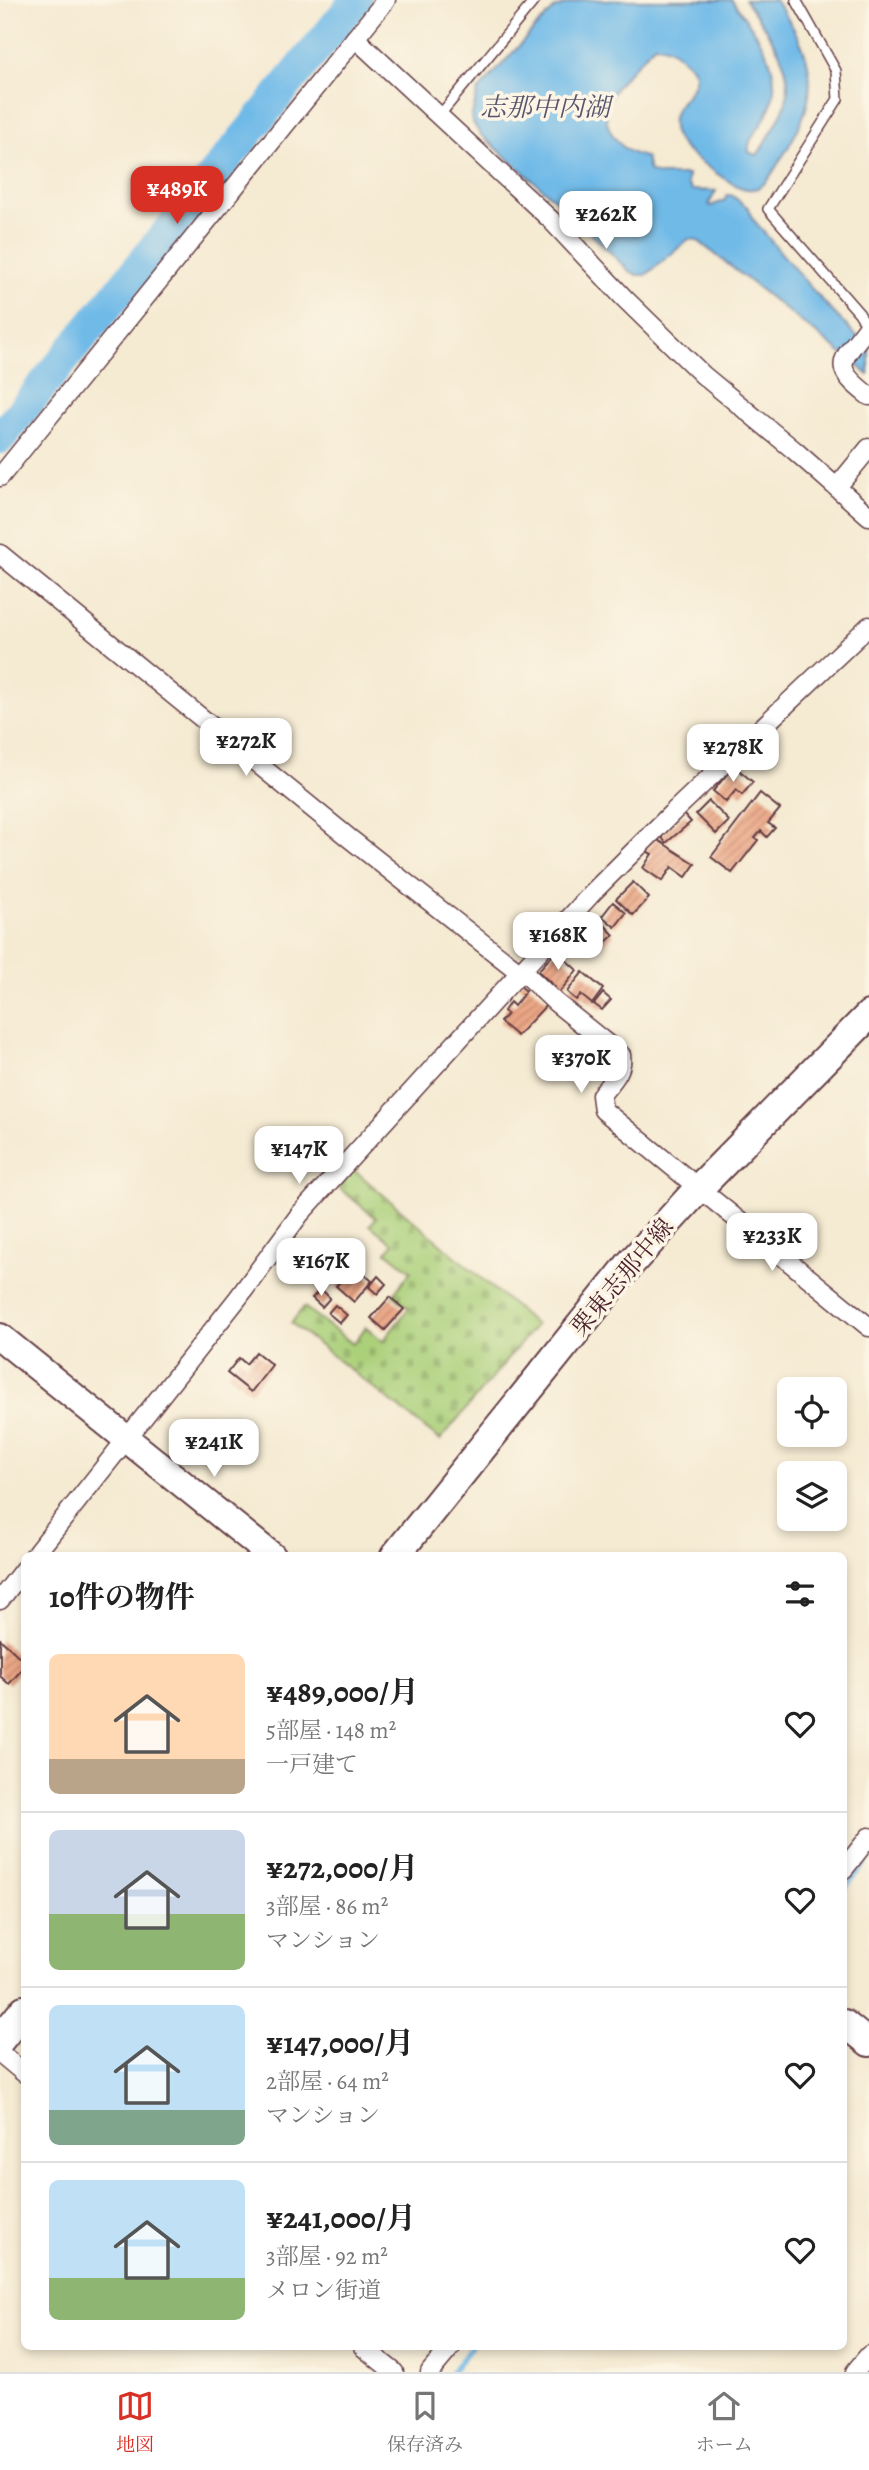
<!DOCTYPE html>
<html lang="ja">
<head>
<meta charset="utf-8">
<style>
	body { margin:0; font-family:Alegreya,"Noto Serif JP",serif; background:#f6f6f6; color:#222; height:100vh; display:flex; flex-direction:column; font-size:26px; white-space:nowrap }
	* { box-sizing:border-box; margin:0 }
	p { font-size:23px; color:#767676 }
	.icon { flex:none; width:38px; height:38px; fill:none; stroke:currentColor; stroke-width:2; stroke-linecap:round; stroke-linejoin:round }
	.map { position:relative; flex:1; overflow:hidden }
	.details { position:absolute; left:21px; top:1552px; width:826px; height:798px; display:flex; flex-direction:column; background:#fff; border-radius:10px; box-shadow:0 4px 10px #0003 }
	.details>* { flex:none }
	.controls { position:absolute; left:777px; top:1377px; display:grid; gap:14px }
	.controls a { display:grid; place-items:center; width:70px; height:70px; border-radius:10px; background:#fff; box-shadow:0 4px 10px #0003; font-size:35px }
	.price { position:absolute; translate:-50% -60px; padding:0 16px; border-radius:14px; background:#fff; color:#222; font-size:23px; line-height:46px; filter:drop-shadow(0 2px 4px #0008) }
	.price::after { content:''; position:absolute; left:50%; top:42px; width:21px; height:16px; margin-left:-10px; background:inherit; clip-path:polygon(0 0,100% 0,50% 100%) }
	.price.active { background:#d93025; color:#fff }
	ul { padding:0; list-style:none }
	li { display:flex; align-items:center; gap:21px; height:175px; padding:0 28px }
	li+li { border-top:2px solid #e0e0e0 }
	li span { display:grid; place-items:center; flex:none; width:196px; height:140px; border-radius:10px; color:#555 }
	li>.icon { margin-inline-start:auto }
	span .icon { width:84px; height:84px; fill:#fffc; stroke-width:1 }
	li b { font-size:30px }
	h2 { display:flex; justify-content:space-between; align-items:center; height:84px; padding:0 28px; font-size:30px }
	.tab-bar { display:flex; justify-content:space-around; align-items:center; height:98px; border-top:2px solid #e0e0e0; background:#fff; font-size:19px; color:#767676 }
	.tab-bar a { display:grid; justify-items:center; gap:4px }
	.tab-bar .active { color:#d93025 }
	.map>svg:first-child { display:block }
	.cemetery { fill:url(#cemetery-stones); stroke:#7a7852; stroke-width:2 }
	.water { fill:#6fbae8; stroke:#5c6c8a; stroke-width:2 }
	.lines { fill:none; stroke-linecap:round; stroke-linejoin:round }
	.stream { stroke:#6fbae8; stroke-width:5 }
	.river { stroke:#6fbae8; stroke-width:32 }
	.building { fill:url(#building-hatch) }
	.lane-casing { stroke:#643d44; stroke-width:12 }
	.street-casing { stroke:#643d44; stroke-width:21 }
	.secondary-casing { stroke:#643d44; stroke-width:30 }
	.primary-casing { stroke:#643d44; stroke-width:32 }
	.lane { stroke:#fff; stroke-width:9 }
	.street { stroke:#fff; stroke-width:18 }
	.secondary { stroke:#fff; stroke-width:26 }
	.primary { stroke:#fff; stroke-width:28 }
	.labels { text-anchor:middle; stroke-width:7; stroke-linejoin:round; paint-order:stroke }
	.street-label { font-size:24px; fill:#4a1f2b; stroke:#fcf5e5 }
	.water-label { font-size:26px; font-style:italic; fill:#57556d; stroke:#fcf5e5 }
</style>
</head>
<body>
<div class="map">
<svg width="869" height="2372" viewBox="0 0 869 2372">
	<defs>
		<pattern id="cemetery-stones" width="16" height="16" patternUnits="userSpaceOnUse" patternTransform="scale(1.75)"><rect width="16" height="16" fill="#abd07a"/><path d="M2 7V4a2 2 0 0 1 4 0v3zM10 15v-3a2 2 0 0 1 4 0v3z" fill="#95b26a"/></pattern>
		<pattern id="building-hatch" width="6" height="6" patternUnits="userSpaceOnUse" patternTransform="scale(1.75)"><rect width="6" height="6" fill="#eca786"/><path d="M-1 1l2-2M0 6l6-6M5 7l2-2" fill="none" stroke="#c1876e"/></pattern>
	</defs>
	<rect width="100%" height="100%" fill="#fcf5e5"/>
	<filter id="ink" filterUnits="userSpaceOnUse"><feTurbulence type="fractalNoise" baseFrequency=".0143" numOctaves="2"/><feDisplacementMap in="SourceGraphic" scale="14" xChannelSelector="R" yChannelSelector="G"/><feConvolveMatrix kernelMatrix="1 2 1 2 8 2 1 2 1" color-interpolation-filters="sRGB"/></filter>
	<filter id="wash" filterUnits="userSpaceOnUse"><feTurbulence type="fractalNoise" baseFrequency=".00686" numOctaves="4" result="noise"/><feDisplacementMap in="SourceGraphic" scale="28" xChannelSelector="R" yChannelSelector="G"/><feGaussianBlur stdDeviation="1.57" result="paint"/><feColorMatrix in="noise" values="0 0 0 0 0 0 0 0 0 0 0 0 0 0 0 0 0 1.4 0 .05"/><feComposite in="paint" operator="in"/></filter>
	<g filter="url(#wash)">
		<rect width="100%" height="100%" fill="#f5ead2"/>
		<polygon class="cemetery" points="353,1169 536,1325 440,1440 291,1323 304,1307 353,1344 366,1327 383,1341 409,1308 393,1295 411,1271 387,1252 393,1244 370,1225 376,1218 338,1187"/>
		<path class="water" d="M581 0H732C759 38 793 76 762 123 756 133 747 140 749 152L755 155 758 154C768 138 779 122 785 105 798 66 765 29 745 0H775C822 65 820 99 778 164 770 176 764 191 747 189 732 187 709 167 697 159 679 147 664 127 678 106 684 96 697 87 695 74 694 67 687 63 682 58 673 50 667 45 654 45 633 71 588 101 614 137 623 149 632 155 646 157L649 171 659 175H688L687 184 692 190 716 191 709 204 711 206 725 200 727 195H731L749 208 752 218C789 262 826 309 869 347V375L697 240 689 239 646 275H637L629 271 568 211 480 134 471 119 478 91 537 26 555 8Z"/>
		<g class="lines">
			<g class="stream">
				<polyline points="844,1889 869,1858"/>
				<polyline points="451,2372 472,2347"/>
			</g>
			<polyline class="river" points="0,438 356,0"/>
		</g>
		<g id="blocks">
			<g class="building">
				<polygon points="734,766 753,782 742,795 736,790 726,802 713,791"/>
				<polygon points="760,793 780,809 768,823 775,828 767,837 761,831 755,838 758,840 732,873 711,857"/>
				<polygon points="709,801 729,821 716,834 696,814"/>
				<polygon points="684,814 691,822 666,843 660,835"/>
				<polygon points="655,838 695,864 686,877 672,867 662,881 643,868 652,854 646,851"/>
				<polygon points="633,882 649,898 633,915 616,899"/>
				<polygon points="613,902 626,913 615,927 602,916"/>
				<polygon points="598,918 614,935 599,948 583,932"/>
				<polygon points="556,951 577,970 558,994 553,989 555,987 538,971"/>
				<polygon points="583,972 603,989 592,1004 581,995 576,1000 567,992"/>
				<polygon points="523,980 549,1002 517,1036 500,1022 507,1014 504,1011 510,1002 514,1006 526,991 519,985"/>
				<polygon points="603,993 611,1000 602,1010 594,1004"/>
				<polygon points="354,1265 372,1281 354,1302 336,1286"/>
				<polygon points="378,1276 386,1284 377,1294 369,1287"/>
				<polygon points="321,1289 330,1298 322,1307 312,1298"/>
				<polygon points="390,1297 404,1309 385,1330 371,1318"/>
				<polygon points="335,1305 347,1315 340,1323 328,1313"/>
				<polygon points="256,1352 272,1365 251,1392 227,1373 239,1358 246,1364"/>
				<polygon points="0,1639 24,1661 24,1667 9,1684 0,1676"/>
			</g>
		</g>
	</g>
	<g filter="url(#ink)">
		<use href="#blocks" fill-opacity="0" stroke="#643d44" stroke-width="2"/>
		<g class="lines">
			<g class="lane-casing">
				<g id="lane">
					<polyline points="796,0 836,71 838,99 768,209 859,313 869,329"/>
					<polyline points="439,116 535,0"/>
				</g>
			</g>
			<g class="street-casing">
				<g id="street">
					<polyline points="355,38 550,219 624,298 703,375 794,450 869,516"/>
					<path d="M869 325C844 360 827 364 869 396"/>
					<polyline points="0,477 386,0"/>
					<polyline points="837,487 869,448"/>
					<path d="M0 554 349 838 518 971 529 977 555 1002 621 1055C624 1071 610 1083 601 1095L603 1110 869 1327"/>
					<polyline points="34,1556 238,1298 300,1214 594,891 672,813 869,626"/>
					<polyline points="0,1600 24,1569"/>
					<polyline points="844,1869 869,1837"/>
					<polyline points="0,2053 24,2073"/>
					<polyline points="363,2347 394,2372"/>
					<polyline points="430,2372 451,2347"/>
					<polyline points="855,2372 869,2355"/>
				</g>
			</g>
			<g class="secondary-casing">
				<g id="secondary">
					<polyline points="0,1337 272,1556"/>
					<polyline points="844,2023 869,2043"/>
				</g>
			</g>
			<g class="primary-casing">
				<g id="primary">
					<polyline points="395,1556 630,1264 699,1188 869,1015"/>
					<polyline points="0,2040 24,2010"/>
				</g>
			</g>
			<use href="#lane" class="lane"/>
			<use href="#street" class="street"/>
			<use href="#secondary" class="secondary"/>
			<use href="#primary" class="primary"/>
		</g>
	</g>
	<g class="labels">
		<g class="street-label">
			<text transform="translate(622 1277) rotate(-50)" y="8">栗東志那中線</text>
		</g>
		<g class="water-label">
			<text x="545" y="116">志那中内湖</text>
		</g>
	</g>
</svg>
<div class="controls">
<a><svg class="icon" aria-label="locate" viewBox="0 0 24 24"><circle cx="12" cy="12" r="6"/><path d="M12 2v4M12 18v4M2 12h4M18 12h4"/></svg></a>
<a><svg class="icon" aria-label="layers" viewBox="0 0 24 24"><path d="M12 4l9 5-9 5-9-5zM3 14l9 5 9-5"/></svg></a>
</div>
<b class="price active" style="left:177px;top:226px">¥489K</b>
<b class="price" style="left:606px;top:251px">¥262K</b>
<b class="price" style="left:246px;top:778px">¥272K</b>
<b class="price" style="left:733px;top:784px">¥278K</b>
<b class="price" style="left:558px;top:972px">¥168K</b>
<b class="price" style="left:581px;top:1095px">¥370K</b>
<b class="price" style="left:299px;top:1186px">¥147K</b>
<b class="price" style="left:772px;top:1273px">¥233K</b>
<b class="price" style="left:321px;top:1298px">¥167K</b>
<b class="price" style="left:214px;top:1479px">¥241K</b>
<section class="details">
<h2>10件の物件<svg class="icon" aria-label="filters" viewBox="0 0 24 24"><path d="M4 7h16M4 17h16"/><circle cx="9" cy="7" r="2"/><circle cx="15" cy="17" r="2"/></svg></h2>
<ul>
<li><span style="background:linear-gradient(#ffd9b3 75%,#b9a48a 0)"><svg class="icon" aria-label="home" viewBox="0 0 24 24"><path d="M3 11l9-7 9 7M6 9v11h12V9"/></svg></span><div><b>¥489,000/月</b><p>5部屋 · 148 m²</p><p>一戸建て</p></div><svg class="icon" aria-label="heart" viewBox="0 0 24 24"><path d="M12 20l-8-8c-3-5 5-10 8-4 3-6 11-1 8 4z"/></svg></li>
<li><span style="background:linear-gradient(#c9d6e8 60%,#8fb573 0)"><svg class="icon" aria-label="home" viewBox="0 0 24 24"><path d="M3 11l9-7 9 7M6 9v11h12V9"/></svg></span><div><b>¥272,000/月</b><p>3部屋 · 86 m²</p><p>マンション</p></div><svg class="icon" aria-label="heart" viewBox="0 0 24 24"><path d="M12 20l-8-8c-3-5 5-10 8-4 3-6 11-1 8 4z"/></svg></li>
<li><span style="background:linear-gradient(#bfe0f5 75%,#7fa58c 0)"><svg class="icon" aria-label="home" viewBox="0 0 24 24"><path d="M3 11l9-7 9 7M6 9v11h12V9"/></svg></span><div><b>¥147,000/月</b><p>2部屋 · 64 m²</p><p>マンション</p></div><svg class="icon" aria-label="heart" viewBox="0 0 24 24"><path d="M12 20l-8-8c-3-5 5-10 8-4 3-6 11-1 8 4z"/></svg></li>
<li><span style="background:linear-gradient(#bfe0f5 70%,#8fb573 0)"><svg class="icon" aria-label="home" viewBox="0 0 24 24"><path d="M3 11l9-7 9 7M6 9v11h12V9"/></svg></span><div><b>¥241,000/月</b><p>3部屋 · 92 m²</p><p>メロン街道</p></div><svg class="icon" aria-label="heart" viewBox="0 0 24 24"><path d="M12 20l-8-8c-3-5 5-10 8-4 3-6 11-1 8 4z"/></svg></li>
</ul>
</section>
</div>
<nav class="tab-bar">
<a class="active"><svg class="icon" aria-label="map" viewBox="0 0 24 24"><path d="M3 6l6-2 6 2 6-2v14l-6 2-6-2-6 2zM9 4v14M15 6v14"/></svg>地図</a>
<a><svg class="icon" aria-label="saved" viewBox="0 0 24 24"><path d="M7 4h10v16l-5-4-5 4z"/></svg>保存済み</a>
<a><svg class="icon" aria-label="home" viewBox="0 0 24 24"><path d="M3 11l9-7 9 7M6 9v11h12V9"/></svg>ホーム</a>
</nav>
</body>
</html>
